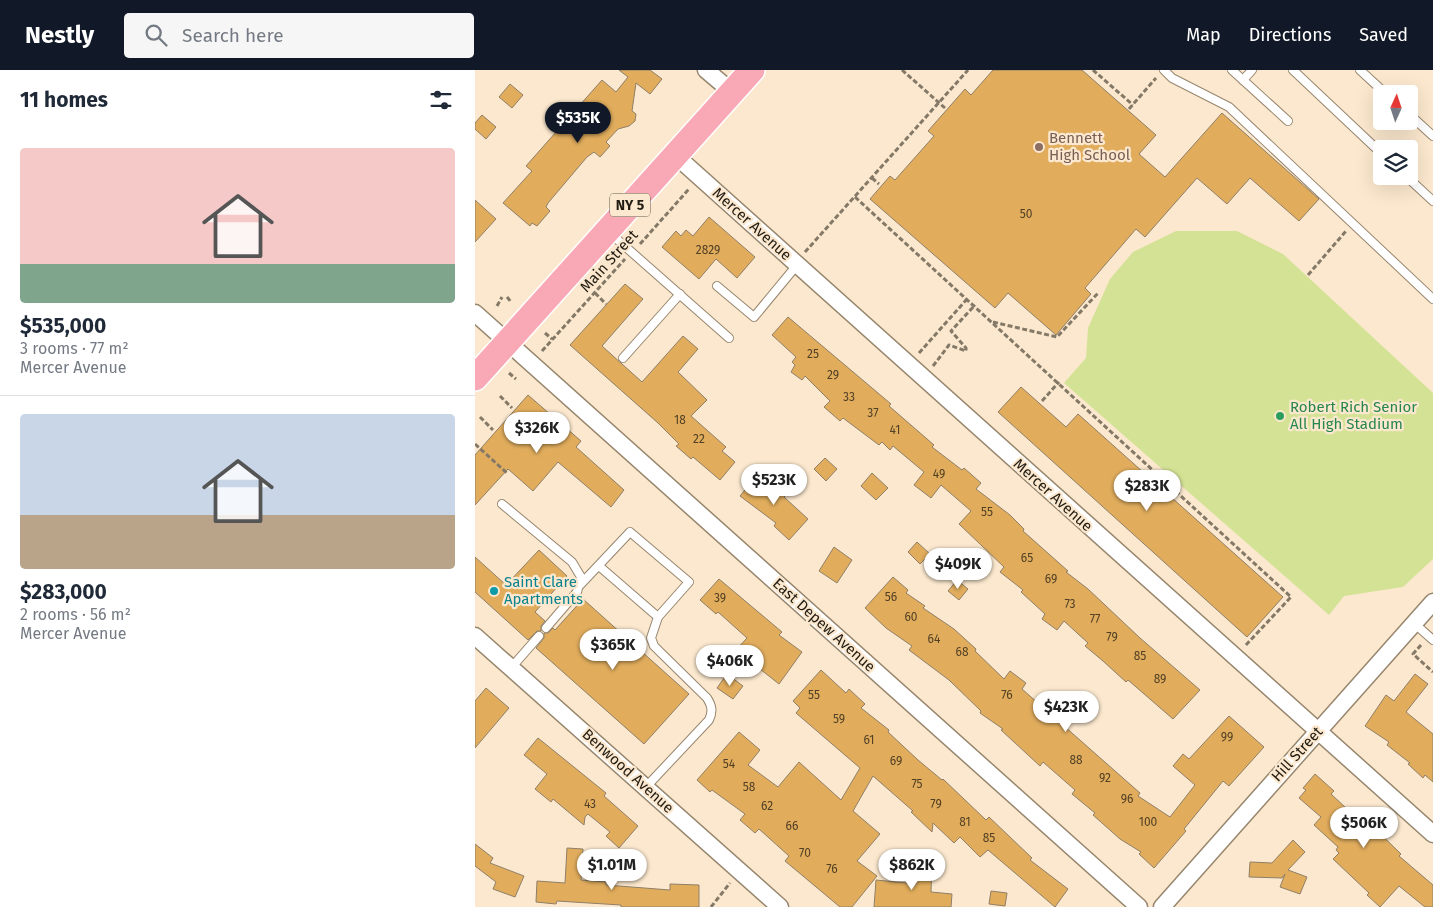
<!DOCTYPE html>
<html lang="en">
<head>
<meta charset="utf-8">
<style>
	body { margin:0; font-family:"Fira Sans",sans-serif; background:#f6f6f7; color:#1f2937; height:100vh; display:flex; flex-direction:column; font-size:19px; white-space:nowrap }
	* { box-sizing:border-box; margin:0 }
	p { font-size:16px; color:#747a83 }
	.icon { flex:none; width:28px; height:28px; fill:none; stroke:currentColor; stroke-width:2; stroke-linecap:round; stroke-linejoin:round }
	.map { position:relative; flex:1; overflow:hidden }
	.sheet { display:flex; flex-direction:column; background:#fff; width:475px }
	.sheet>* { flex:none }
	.needle { width:32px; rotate:3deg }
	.tools { position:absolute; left:898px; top:15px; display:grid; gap:10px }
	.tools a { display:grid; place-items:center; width:45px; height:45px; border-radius:5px; background:#fff; box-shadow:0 5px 20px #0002; font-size:25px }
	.price { position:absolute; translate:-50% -42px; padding:0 11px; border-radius:18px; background:#fff; color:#222; font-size:16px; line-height:32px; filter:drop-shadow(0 1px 2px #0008) }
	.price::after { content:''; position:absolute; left:50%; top:30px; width:15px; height:11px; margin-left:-8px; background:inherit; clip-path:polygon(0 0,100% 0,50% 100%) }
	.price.selected { background:#111827; color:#fff }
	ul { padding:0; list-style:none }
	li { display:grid; align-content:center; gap:10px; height:265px; padding:0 20px }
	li+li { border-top:1px solid #e0e1e3 }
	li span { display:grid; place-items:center; height:155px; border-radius:5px; color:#555 }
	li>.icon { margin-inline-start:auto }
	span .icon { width:90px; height:90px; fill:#fffc; stroke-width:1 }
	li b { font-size:21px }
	h2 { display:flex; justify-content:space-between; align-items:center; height:60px; padding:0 20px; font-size:21px }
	header { display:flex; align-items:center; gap:30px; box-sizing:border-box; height:70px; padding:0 25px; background:#111827; color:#fff }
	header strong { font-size:24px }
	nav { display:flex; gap:28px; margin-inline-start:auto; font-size:18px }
	.search { width:350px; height:45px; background:#f6f6f7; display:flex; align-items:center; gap:12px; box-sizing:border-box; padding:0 18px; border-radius:5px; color:#747a83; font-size:19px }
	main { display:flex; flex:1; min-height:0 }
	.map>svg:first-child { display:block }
	.green { fill:#d4e295 }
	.building { fill:#e1ad5d; stroke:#8f7f67 }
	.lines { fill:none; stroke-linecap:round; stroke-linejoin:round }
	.lane-casing { stroke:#97866e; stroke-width:10 }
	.street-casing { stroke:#97866e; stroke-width:19 }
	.primary-casing { stroke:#fff; stroke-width:28 }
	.path { stroke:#847867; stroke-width:3; stroke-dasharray:5 2.5; stroke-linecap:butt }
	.lane { stroke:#fff; stroke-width:8 }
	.street { stroke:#fff; stroke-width:16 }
	.primary { stroke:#f8a9b5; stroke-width:25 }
	.education-dot { fill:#8d6e63; stroke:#fbe8ce; stroke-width:2 }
	.leisure-dot { fill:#2e9e5b; stroke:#fbe8ce; stroke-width:2 }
	.culture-dot { fill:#0f9aa8; stroke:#fbe8ce; stroke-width:2 }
	.labels { text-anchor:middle; stroke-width:4.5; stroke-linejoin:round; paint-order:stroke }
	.number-label { font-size:12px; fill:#524025 }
	.shield { fill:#fbe8ce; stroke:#63594a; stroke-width:1 }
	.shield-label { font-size:14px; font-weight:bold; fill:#221c12 }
	.education-label { font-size:15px; fill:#785e54; stroke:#fbe8ce; text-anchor:start }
	.street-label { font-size:15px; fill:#221c12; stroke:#fbe8ce }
	.leisure-label { font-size:15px; fill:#27864d; stroke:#fbe8ce; text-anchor:start }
	.culture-label { font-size:15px; fill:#0d838f; stroke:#fbe8ce; text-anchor:start }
</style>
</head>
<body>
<header>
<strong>Nestly</strong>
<div class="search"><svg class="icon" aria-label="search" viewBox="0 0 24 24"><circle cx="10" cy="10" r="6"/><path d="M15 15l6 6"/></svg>Search here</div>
<nav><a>Map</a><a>Directions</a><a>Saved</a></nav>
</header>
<main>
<section class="sheet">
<h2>11 homes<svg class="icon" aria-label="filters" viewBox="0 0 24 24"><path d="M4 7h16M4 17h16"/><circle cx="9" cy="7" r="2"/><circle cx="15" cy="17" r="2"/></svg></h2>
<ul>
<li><span style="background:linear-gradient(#f6c9c9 75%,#7fa58c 0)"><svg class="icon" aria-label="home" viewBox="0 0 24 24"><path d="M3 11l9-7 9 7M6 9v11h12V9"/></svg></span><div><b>$535,000</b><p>3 rooms · 77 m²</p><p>Mercer Avenue</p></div></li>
<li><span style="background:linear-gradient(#c9d6e8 65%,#b9a48a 0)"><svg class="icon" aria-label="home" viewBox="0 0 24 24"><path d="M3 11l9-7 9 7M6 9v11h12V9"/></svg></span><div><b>$283,000</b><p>2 rooms · 56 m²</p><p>Mercer Avenue</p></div></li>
</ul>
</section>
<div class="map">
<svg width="958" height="837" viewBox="0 0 958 837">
	<rect width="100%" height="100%" fill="#fbe8ce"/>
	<polygon class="green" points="701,161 762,161 808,184 958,323 958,489 928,517 869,526 854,545 589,313 611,288 613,258 635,209 658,182"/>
	<g class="building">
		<polygon points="144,0 175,0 187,9 175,24 161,13 157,41 161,44 160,51 154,56 143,59 131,72 135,76 125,87 119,82 112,87 73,133 71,137 75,141 62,156 57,153 55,156 28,133 57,101 51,96 127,10 141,22 153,7"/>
		<polygon points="518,0 607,0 681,65 664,84 690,107 747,43 844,129 824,151 775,108 752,134 722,108 670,167 661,159 610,218 616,224 581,265 533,223 520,238 395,129 415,106 420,110 459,66 453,61 490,19 496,25"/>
		<polygon points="35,14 48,25 37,38 24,27"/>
		<polygon points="7,45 21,57 11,69 0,59 0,53"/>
		<polygon points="0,130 21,149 0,172"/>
		<polygon points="234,147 280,187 262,208 241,189 224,209 187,177 201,161 206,166 211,160 218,166"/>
		<polygon points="150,214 168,229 127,276 167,312 208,266 223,279 203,302 232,330 216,346 251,377 247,381 260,392 245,410 218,387 216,389 201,376 204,374 183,353 95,275"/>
		<polygon points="313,247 416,334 414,336 459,375 457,377 487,400 489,398 506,413 501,419 535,445 549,459 548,461 593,501 591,502 613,519 665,568 725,620 698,649 653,610 651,612 628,591 610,576 613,573 589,551 582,560 567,549 570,544 546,522 548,520 525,502 529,497 484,454 496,441 466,415 456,428 439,415 449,402 418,376 415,380 407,372 404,375 368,348 365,351 349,337 355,331 330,306 327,310 316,302 320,295 317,292 321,287 297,265"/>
		<polygon points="546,317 591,357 603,344 808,527 772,567 523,342"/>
		<polygon points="53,325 106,371 101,377 149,420 136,437 83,392 58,421 33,399 0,435 0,385"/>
		<polygon points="350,388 362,399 351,411 339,399"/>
		<polygon points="397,403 413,418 401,430 386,416"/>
		<polygon points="283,404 310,426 309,427 333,449 314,470 299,456 301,453 265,426"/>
		<polygon points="442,472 455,484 445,494 433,482"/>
		<polygon points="359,477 377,490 362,513 344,501"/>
		<polygon points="64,480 92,506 60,542 70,551 66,556 66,561 62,561 53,570 0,522 0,487 31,515"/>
		<polygon points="418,507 433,520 431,523 450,536 448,538 479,559 501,579 500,581 529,609 535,601 551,613 547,619 665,723 663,726 695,747 720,715 698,696 708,684 714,689 754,646 789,677 754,716 748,711 709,759 711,761 679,798 664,784 666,782 645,769 618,745 620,743 597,724 600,720 568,692 565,696 526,660 528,659 505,643 506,641 474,610 434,580 437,576 411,558 390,538"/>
		<polygon points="244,509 307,562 304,565 327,582 304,614 261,580 272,568 243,542 241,544 225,530"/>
		<polygon points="482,510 493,519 484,530 473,521"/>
		<polygon points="108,529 214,624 169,674 61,578 69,568 69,563 73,563 78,558 80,560"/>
		<polygon points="346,600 371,623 374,619 390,634 386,638 414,660 413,662 443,690 467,710 468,709 511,750 514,747 557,788 555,790 593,819 580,837 513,780 505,787 485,767 479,773 458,753 457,762 436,742 438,741 398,706 378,741 405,764 382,791 402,806 377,837 365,837 310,791 314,786 284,759 280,763 265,750 270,744 237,720 235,722 222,710 264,662 285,680 273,695 303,717 324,692 366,730 385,698 321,643 325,638 318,631"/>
		<polygon points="252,604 268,616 258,629 242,618"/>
		<polygon points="940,604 953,614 931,642 958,664 958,712 950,705 948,708 933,694 935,693 912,675 914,672 890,656 911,625 919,631"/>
		<polygon points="11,618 34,638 0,678 0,631"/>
		<polygon points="63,668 131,723 129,726 163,756 144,778 131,766 135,762 113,744 110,747 109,755 78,729 76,732 60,719 72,704 49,685"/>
		<polygon points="840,704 859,721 856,724 886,752 889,748 926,784 924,786 958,815 958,837 950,837 924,816 905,837 892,825 894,823 858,789 864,783 861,780 863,777 839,755 846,747 824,728 831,720 828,718"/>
		<polygon points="818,770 830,782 813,800 832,807 825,824 805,817 810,804 807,808 774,807 775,792 797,793"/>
		<polygon points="0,774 18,788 15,793 49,806 40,827 18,819 21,812 0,796"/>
		<polygon points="92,778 108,779 106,810 131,812 131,815 195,820 195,814 224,815 224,837 146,837 146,835 82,831 81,834 61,832 62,811 90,813"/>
		<polygon points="441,788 457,789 456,822 477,824 476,837 399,837 401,810 441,814"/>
		<polygon points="516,821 532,823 530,836 514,834"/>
	</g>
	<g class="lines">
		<g class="lane-casing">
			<g id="lane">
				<polyline points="689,0 697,8 754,37 958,229"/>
				<polyline points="757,0 813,51"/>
				<polyline points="818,0 906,83"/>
				<polyline points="885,0 911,24"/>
				<polyline points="768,10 777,0"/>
				<polyline points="934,44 958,66"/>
				<polyline points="931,106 958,131"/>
				<polyline points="136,164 254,268"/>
				<polyline points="242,216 279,247 322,195"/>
				<polyline points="148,288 205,224"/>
				<polyline points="27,434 97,492 106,507 102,522 71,558"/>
				<polyline points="105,515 155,462 214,512 183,547 124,496"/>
				<polyline points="940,554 958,570"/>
				<polyline points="36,598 64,566"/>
				<path d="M171 717 234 650C238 641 237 636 232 628L179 576 176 568 183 547"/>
			</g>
		</g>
		<g class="street-casing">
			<g id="street">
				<polyline points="231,0 257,22"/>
				<polyline points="200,85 958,764"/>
				<polyline points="0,243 664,837"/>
				<polyline points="0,566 305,837"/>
				<polyline points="687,837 958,532"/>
			</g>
		</g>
		<g class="primary-casing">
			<polyline id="primary" points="0,308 277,0"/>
		</g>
		<g class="path">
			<polyline points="427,0 470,38"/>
			<polyline points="618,0 658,35"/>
			<polyline points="654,39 681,8"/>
			<polyline points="397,108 404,114"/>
			<polyline points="380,127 816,527 770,576"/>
			<polyline points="165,174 214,119"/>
			<polyline points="330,182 493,0"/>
			<polyline points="833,205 871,161"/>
			<polyline points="120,223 131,234"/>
			<polyline points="32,227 36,232"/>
			<polyline points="22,236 27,227"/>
			<polyline points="518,252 582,267 624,222"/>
			<polyline points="70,263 77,269"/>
			<polyline points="67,281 150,189"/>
			<polyline points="444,283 492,229"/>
			<polyline points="458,296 474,275 491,281 491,278 476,261 500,235"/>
			<polyline points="34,303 41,309"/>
			<polyline points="25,326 37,338"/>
			<polyline points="567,331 584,312"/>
			<polyline points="5,347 18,360"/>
			<polyline points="0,374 33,404"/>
			<polyline points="946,575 938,584 958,602"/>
			<polyline points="236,837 255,813"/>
		</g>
		<use href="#lane" class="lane"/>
		<use href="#street" class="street"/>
		<use href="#primary" class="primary"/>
	</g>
	<circle class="education-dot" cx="564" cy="77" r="5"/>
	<circle class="leisure-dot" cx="805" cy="346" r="5"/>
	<circle class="culture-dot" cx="19" cy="521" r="5"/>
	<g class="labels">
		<g class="number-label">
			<text x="551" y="148">50</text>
			<text x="233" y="184">2829</text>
			<text x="338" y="288">25</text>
			<text x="358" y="309">29</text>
			<text x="374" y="331">33</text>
			<text x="398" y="347">37</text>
			<text x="205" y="354">18</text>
			<text x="420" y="364">41</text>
			<text x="224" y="373">22</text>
			<text x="464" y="408">49</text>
			<text x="512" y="446">55</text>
			<text x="552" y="492">65</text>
			<text x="576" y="513">69</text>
			<text x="416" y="531">56</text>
			<text x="245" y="532">39</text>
			<text x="595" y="538">73</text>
			<text x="436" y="551">60</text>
			<text x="620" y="553">77</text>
			<text x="637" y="571">79</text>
			<text x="459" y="573">64</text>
			<text x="487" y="586">68</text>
			<text x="665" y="590">85</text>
			<text x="685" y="613">89</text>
			<text x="339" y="629">55</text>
			<text x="532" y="629">76</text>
			<text x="364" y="653">59</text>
			<text x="752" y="671">99</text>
			<text x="394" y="674">61</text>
			<text x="601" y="694">88</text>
			<text x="421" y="695">69</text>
			<text x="254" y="698">54</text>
			<text x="630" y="712">92</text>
			<text x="442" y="718">75</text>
			<text x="274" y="721">58</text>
			<text x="652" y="733">96</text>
			<text x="115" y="738">43</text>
			<text x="461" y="738">79</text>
			<text x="292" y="740">62</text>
			<text x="490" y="756">81</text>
			<text x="673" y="756">100</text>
			<text x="317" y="760">66</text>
			<text x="514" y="772">85</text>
			<text x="330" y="787">70</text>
			<text x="357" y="803">76</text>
		</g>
		<rect class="shield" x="135" y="123.5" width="40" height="23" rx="4"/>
		<g class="shield-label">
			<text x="155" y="140">NY 5</text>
		</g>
		<g class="education-label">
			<text x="574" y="73">Bennett<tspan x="574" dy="17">High School</tspan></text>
		</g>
		<g class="street-label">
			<text transform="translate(277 154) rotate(42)" y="5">Mercer Avenue</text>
			<text transform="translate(134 191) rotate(-48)" y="5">Main Street</text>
			<text transform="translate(578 425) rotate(42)" y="5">Mercer Avenue</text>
			<text transform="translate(349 555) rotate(42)" y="5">East Depew Avenue</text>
			<text transform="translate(822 684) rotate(-48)" y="5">Hill Street</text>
			<text transform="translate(153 701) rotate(42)" y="5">Benwood Avenue</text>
		</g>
		<g class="leisure-label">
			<text x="815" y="342">Robert Rich Senior<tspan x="815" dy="17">All High Stadium</tspan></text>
		</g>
		<g class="culture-label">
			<text x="29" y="517">Saint Clare<tspan x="29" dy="17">Apartments</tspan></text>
		</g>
	</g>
</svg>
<div class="tools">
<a><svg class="needle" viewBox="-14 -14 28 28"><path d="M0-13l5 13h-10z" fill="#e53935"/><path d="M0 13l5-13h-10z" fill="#747a83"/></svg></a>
<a><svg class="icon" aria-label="layers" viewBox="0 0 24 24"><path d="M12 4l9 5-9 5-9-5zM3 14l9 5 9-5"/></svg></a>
</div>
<b class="price selected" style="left:103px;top:74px">$535K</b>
<b class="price" style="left:62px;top:384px">$326K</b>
<b class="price" style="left:299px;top:436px">$523K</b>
<b class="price" style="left:672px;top:442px">$283K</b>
<b class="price" style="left:483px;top:520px">$409K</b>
<b class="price" style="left:138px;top:601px">$365K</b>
<b class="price" style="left:255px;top:617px">$406K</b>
<b class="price" style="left:591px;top:663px">$423K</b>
<b class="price" style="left:889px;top:779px">$506K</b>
<b class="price" style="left:137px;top:821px">$1.01M</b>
<b class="price" style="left:437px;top:821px">$862K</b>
</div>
</main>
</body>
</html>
